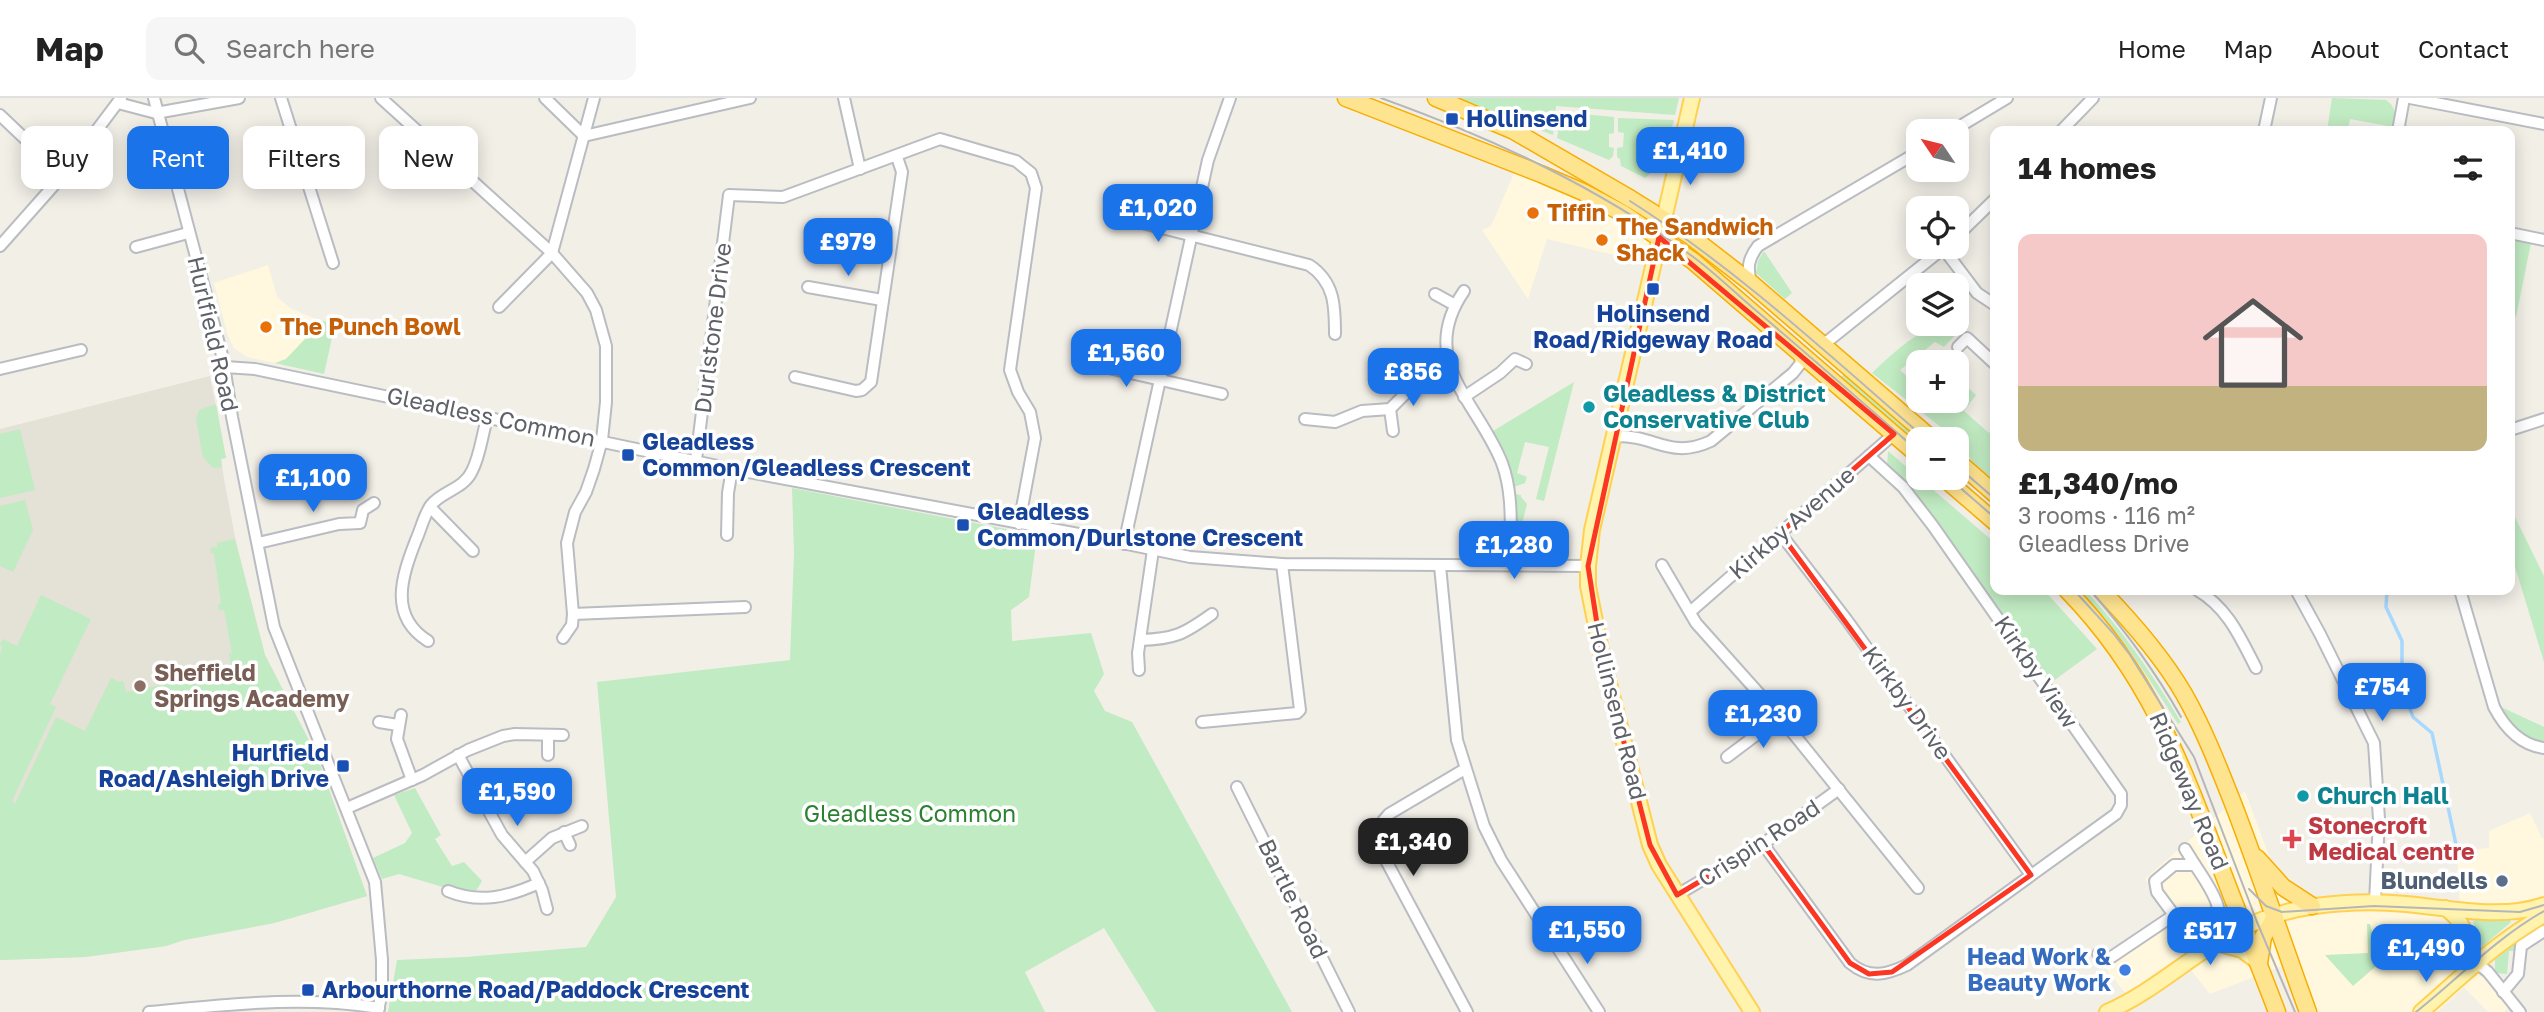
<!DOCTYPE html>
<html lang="en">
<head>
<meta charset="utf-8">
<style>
	body { margin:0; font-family:"Golos Text",sans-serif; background:#f6f6f6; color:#222; height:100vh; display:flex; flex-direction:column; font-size:26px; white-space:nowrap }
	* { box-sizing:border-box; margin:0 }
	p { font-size:23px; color:#767676 }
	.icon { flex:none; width:38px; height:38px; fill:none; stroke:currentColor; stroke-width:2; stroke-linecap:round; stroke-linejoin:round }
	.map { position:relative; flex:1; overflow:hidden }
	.sheet { position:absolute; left:1990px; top:28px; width:525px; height:469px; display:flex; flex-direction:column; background:#fff; border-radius:14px; box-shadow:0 4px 18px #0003 }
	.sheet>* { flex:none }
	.hud { position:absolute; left:21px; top:28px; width:665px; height:63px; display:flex; gap:14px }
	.needle { width:46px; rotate:305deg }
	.tools { position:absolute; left:1906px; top:21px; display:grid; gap:14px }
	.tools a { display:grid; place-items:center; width:63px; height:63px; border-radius:14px; background:#fff; box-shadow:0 4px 18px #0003; font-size:35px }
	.price { position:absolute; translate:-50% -60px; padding:0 16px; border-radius:14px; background:#1a73e8; color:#fff; font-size:23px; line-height:46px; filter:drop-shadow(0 2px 4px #0008) }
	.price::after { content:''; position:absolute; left:50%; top:42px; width:21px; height:16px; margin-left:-10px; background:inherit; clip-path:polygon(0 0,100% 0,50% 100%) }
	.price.current { background:#222; color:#fff }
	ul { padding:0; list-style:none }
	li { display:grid; align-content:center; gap:14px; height:371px; padding:0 28px }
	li+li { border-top:2px solid #e0e0e0 }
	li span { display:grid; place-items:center; height:217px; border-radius:14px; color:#555 }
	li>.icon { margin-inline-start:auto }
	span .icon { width:126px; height:126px; fill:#fffc; stroke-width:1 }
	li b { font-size:30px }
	h2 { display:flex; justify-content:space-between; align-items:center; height:84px; padding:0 28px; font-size:30px }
	.chip { padding:0 24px; border-radius:14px; background:#fff; box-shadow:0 4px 18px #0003; font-size:24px; line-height:63px }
	.chip.current { background:#1a73e8; color:#fff }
	header { display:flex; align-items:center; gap:42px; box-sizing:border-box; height:98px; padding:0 35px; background:#fff; border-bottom:2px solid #e0e0e0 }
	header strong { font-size:33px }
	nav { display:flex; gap:38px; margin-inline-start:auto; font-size:24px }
	.search { width:490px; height:63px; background:#f6f6f6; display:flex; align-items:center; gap:18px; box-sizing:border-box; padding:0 24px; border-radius:14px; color:#767676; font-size:26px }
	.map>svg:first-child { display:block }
	.commercial { fill:#fff8de }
	.education { fill:#e4e1d7 }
	.green { fill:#c1ebc2 }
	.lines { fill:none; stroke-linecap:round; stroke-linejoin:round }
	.stream { stroke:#a9d8ff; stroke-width:3.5 }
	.minor-casing { stroke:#b9bcc1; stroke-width:14 }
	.major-casing { stroke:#ffd152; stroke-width:18 }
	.highway-casing { stroke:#f8ae00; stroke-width:19 }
	.minor { stroke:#fff; stroke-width:10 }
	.major { stroke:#fff3ae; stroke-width:14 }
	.highway { stroke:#ffe490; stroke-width:16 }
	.tram { stroke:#b6b6b8; stroke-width:2 }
	.marked { fill:none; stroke:#fb3723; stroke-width:5; stroke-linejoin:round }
	.transit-dot { fill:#1a4fb4; stroke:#fff; stroke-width:2.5 }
	.food-dot { fill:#e8710a; stroke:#fff; stroke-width:2.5 }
	.culture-dot { fill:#0f9aa8; stroke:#fff; stroke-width:2.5 }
	.education-dot { fill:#8d6e63; stroke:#fff; stroke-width:2.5 }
	.health-dot { fill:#e0444e; stroke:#fff; stroke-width:2.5 }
	.service-dot { fill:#5c6f8a; stroke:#fff; stroke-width:2.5 }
	.shop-dot { fill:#3f7fe0; stroke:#fff; stroke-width:2.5 }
	.labels { text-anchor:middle; stroke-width:7; stroke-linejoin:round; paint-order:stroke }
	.transit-label { font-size:23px; font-weight:bold; fill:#164399; stroke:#fff; text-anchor:start }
	.food-label { font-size:23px; font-weight:bold; fill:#c56008; stroke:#fff; text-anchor:start }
	.street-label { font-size:23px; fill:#5e6268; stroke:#fff }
	.culture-label { font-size:23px; font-weight:bold; fill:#0d838f; stroke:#fff; text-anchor:start }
	.education-label { font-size:23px; font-weight:bold; fill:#785e54; stroke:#fff; text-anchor:start }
	.park-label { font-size:23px; fill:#2b8130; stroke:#fff }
	.health-label { font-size:23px; font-weight:bold; fill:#be3a42; stroke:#fff; text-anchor:start }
	.service-label { font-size:23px; font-weight:bold; fill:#4e5e75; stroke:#fff; text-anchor:end }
	.shop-label { font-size:23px; font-weight:bold; fill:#366cbe; stroke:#fff; text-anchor:end }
</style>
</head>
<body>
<header>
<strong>Map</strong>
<div class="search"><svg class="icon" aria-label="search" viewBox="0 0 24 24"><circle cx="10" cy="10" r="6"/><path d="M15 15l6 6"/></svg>Search here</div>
<nav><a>Home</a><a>Map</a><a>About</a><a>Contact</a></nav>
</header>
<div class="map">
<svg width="2544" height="914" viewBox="0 0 2544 914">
	<rect width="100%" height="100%" fill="#f2efe7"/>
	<g class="commercial">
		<polygon points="1529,59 1609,96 1662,130 1653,166 1547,141 1528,201 1482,132 1491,128 1516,71"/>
		<polygon points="268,167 277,199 290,210 316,221 302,238 305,241 286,261 275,265 247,259 234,250 228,238 214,185"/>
		<polygon points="2245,693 2271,764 2312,808 2460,811 2457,753 2489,750 2489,733 2530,715 2542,740 2544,740 2544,807 2460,811 2470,849 2512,906 2504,914 2488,914 2464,889 2437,914 2300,914 2282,868 2210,896 2186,866 2131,902 2098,861 2167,813 2145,781"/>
	</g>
	<polygon class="education" points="210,278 226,360 221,361 224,381 236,444 265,557 317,658 367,798 274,825 184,842 166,848 85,859 0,862 0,331"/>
	<g class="green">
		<polygon points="1458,0 1679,0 1675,17 1556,8 1553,37"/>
		<path d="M2332 0 2386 2C2397 10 2395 16 2393 29L2350 21 2348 33H2327Z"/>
		<polygon points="1561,14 1614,19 1614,35 1609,36 1609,49 1614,50 1613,58 1609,62 1557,40"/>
		<polygon points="1618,20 1674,22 1661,72 1652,74 1645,80 1621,68 1620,61 1617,59 1617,50 1623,49 1624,35 1618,34"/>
		<polygon points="2514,142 2531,145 2516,219 2510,218 2510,145"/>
		<polygon points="1764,153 1792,195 1785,201 1756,175 1758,163"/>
		<polygon points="316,221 335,226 324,276 275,265 286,261 305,241 302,238"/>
		<path d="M1957 221 1962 230 1944 249 1935 244 1900 272 1918 289V303H1956L1957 280 1976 297 1964 313 1989 335 1995 329V383L1973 364 1956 341 1872 275C1896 253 1921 226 1956 226Z"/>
		<polygon points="1844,276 1920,341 1918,347 1840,280"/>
		<polygon points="1574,284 1544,403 1536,401 1549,349 1525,344 1517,375 1527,379 1525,385 1514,389 1506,356 1493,333"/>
		<polygon points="216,306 226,360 221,361 222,369 213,370 203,359 196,322 199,312"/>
		<polygon points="20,331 35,392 0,400 0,336"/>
		<polygon points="1888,353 1995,445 1995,492 2044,492 2097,551 2052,584 1907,387 1887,369"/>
		<polygon points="792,390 1037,437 1029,499 1011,512 1012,543 1091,535 1104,576 1094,593 1105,613 1132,624 1292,914 1156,914 1104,830 1025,874 1045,914 388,914 397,862 466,859 586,849 616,799 597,584 790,562 794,455"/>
		<polygon points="1515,396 1521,397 1521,399 1527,406 1518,442 1532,446 1533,442 1538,443 1540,437 1549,446 1546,457 1517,451"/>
		<polygon points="25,402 33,432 13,474 0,468 0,408"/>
		<polygon points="2513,415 2544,478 2544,564 2510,452 2510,417"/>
		<polygon points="235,441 265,557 317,658 367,798 274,825 184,842 166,848 85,859 0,862 0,556 2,550 0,546 3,541 17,548 41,497 91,521 50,606 56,609 12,703 15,706 56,619 85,633 111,580 119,584 123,582 126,594 232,573 229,556 232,555 224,512 219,512 218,507 221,505 214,455 211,455 210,450 217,449 217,445"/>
		<path d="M2078 492H2085C2123 532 2153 577 2181 624L2178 626C2148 579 2118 531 2078 492Z"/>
		<path d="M2499 608 2544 629V646C2518 638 2512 632 2499 608Z"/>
		<polygon points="415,690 441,737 435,741 452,768 464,764 482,783 473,798 399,776 382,781 373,760 405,745 412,735 394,697"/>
		<polygon points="2478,819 2510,821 2511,824 2482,849 2473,824"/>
		<polygon points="2367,826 2370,826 2381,864 2353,888 2325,857 2368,855"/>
		<polygon points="2533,834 2519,844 2517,853 2509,853 2507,876 2495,875 2495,862 2498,857"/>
	</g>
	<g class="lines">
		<polyline class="stream" points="2387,492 2386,509 2402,543 2402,589 2413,619 2432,635 2457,751"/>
		<g class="minor-casing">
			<g id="minor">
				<polyline points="154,0 223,261 232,319 274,529 375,784 382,862 382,892 378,914"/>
				<polyline points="281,0 333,165"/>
				<polyline points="381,0 552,155 587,195 596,212 606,248 606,304 602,342 594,371 586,394 575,414 567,445 573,516 745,509"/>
				<polyline points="545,0 584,38 750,0"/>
				<polyline points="844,0 860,71"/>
				<polyline points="2410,0 2544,26"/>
				<polyline points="118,5 156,15 239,0"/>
				<polyline points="0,17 63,77"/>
				<polyline points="1952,33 2007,0"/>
				<polyline points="2061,33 2093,0"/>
				<polyline points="2264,33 2271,0"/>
				<polyline points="2398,33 2404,0"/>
				<path d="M1134 123 1309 167C1335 184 1335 209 1335 236"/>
				<polyline points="2510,135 2544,142"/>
				<polyline points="1956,139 1995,101"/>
				<polyline points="0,148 63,77 121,0"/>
				<polyline points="136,149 188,135"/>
				<polyline points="1943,150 1977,195 1995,207"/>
				<path d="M1751 185C1747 169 1748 161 1758 148L1918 54"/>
				<polyline points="808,189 882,202"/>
				<path d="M1464 193C1416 263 1478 304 1502 365 1514 397 1510 434 1511 467"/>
				<polyline points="1435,196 1455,207"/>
				<polyline points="499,209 552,155 594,0"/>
				<polyline points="1823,247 1945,149"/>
				<polyline points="1958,249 1967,240 1995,266"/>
				<polyline points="1100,268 1222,296"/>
				<polyline points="225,269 255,271 732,371 1084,437 1190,459 1282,466 1588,468"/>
				<polyline points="0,271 81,252"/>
				<polyline points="795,279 856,293 862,292 871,284 902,74 897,59"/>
				<polyline points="1464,299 1500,275 1515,261 1526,266"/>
				<polyline points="1390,311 1393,333"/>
				<polyline points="1305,321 1335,324 1362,313 1390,311 1415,286 1451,273"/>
				<polyline points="2510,332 2544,321"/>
				<path d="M1615 338C1656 337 1670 362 1711 343L1793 275 1801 265 1799 254"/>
				<polyline points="696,362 729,97 783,99 940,41 1016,63 1031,75 1036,90 1010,272 1018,294 1030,314 1035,340 1019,426"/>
				<polyline points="430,409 473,453"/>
				<polyline points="1780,435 1846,521 2031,777"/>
				<polyline points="727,437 728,395 732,371"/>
				<polyline points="258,445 339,426 360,425 363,412 374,405"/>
				<polyline points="1124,446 1208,62 1230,0"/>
				<polyline points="1662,467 1696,525 1780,619 1918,790"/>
				<polyline points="1440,468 1457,642 1484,728 1501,762 1599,914"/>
				<path d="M2197 492C2228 510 2240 539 2256 570"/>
				<polyline points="2296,492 2320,536 2374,645 2379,721 2375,804"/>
				<path d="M2460 492 2494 609C2505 630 2520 647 2544 650"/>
				<polyline points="1690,514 1894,336"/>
				<polyline points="563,540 572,527 573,516"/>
				<path d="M1140 542C1175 541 1184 536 1212 516"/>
				<path d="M428 543C388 518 402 478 416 442 421 431 424 417 431 407 442 393 464 391 472 373 480 358 482 337 487 321"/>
				<polyline points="1139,572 1138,555 1153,452"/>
				<polyline points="401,617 397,641 412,682"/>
				<polyline points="379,624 398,627"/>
				<polyline points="1202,624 1297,615 1300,612 1282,466"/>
				<polyline points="548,637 548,657"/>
				<polyline points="458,657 502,737 533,773 542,792 547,811"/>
				<polyline points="1727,659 1780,619"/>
				<path d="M1465 671 1389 716C1377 728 1375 740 1382 755L1467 914"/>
				<polyline points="1237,689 1349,914"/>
				<polyline points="347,710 423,677 468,652 503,638 515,636 563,637"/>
				<polyline points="564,734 570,747"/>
				<path d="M1763 746 1850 865C1869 881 1886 877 1907 867L2116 716 2121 707V696L1933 428 1903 389 1869 358"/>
				<polyline points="2185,751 2195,767"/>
				<polyline points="525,764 552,740 582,728"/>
				<path d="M448 793C480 806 508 799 539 785"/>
				<polyline points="1677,797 1763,746 1839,691"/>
				<path d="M2098 856 2110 860 2174 817 2157 794 2155 783 2174 767H2195C2212 792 2228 815 2216 845"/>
				<polyline points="2477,865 2488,874 2520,914"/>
				<polyline points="2503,894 2518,876 2521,848 2544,833"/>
				<path d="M149 914C225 907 303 897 379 910"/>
			</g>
		</g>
		<g class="major-casing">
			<g id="major">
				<polyline points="1692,0 1592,432 1588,468 1588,488 1602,558 1650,747 1659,767 1752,914"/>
				<path d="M2445 810C2466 823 2467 845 2477 865"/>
				<polyline points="2216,845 2242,852 2258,864"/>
				<path d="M2107 914C2151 895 2187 861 2229 837 2254 823 2286 812 2315 808 2345 804 2375 803 2406 806 2450 810 2501 822 2544 807"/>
				<path d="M2421 914C2461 879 2498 843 2544 817"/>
			</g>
		</g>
		<g class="highway-casing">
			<g id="highway">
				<polyline points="1346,0 1541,76 1583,94 1624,116 1693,163 1918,357"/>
				<polyline points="1436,0 1514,33 1631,101 1689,137 1751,185 1932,341"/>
				<polyline points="1956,362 1995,396"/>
				<polyline points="1944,380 1995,424"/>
				<path d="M2067 492C2148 575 2181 664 2221 770 2239 818 2259 866 2277 914"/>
				<path d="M2101 492C2132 524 2162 558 2184 596 2204 631 2219 670 2234 708 2260 776 2283 845 2308 914"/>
				<polyline points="2257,760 2283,789 2312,808"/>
				<polyline points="2259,865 2263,839 2275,819"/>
			</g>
		</g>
		<use href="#minor" class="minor"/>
		<use href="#major" class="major"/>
		<use href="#highway" class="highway"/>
		<g class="tram">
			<path d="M1381 0C1492 40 1596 88 1692 158 1714 174 1733 193 1753 210 1809 257 1863 305 1918 353"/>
			<path d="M1630 103C1737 171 1830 258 1926 341"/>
			<polyline points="1956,367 1995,401"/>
			<polyline points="1949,380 1995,420"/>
			<polyline points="2074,492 2113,535 2130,557 2194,659 2257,824 2295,914"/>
			<path d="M2090 492C2125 532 2155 573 2181 619"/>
			<polyline points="2249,791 2266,808 2282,814 2374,808 2520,814 2544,807"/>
			<path d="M2416 914C2460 879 2495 841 2544 813"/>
		</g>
	</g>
	<path class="marked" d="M1659 139 1894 336 1780 435 2031 777 1892 874 1869 876 1850 865 1763 746 1677 797 1650 747 1602 558 1588 468Z"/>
	<g class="transit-dot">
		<rect x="1445" y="14" width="14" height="14" rx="3.5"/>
		<rect x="1646" y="184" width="14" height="14" rx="3.5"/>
		<rect x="621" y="350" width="14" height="14" rx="3.5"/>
		<rect x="956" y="420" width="14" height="14" rx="3.5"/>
		<rect x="336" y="661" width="14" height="14" rx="3.5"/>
		<rect x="301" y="885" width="14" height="14" rx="3.5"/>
	</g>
	<g class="food-dot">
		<circle cx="1533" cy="115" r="7"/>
		<circle cx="1602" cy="142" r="7"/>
		<circle cx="266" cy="229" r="7"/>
	</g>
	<g class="culture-dot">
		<circle cx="1589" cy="309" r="7"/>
		<circle cx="2303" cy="698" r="7"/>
	</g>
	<circle class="education-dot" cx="140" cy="588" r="7"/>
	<path class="health-dot" d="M2288.5 730.5h7v7h7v7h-7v7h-7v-7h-7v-7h7z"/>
	<circle class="service-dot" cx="2502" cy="783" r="7"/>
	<circle class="shop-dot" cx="2125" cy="872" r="7"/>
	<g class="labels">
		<g class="transit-label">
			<text x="1466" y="29">Hollinsend</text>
			<text x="1653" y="224" text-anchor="middle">Holinsend<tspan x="1653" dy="26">Road/Ridgeway Road</tspan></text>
			<text x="642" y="352">Gleadless<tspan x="642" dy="26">Common/Gleadless Crescent</tspan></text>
			<text x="977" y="422">Gleadless<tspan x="977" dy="26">Common/Durlstone Crescent</tspan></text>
			<text x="329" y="663" text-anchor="end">Hurlfield<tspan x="329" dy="26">Road/Ashleigh Drive</tspan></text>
			<text x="322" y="900">Arbourthorne Road/Paddock Crescent</text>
		</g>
		<g class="food-label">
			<text x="1547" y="123">Tiffin</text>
			<text x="1616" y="137">The Sandwich<tspan x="1616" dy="26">Shack</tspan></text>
			<text x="280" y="237">The Punch Bowl</text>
		</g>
		<g class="street-label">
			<text transform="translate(713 230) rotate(-83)" y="8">Durlstone Drive</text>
			<text transform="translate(213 236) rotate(77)" y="8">Hurlfield Road</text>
			<text transform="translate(491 319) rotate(12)" y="8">Gleadless Common</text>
			<text transform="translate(1792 425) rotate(-41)" y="8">Kirkby Avenue</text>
			<text transform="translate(2036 574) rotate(56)" y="8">Kirkby View</text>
			<text transform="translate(1907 605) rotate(54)" y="8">Kirkby Drive</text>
			<text transform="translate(1617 613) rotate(76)" y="8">Hollinsend Road</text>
			<text transform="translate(2189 693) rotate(67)" y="8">Ridgeway Road</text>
			<text transform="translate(1759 745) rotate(-33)" y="8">Crispin Road</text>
			<text transform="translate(1293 801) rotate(64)" y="8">Bartle Road</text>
		</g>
		<g class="culture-label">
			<text x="1603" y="304">Gleadless &amp; District<tspan x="1603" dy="26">Conservative Club</tspan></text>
			<text x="2317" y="706">Church Hall</text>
		</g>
		<g class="education-label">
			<text x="154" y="583">Sheffield<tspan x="154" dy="26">Springs Academy</tspan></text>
		</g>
		<g class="park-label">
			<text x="910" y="724">Gleadless Common</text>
		</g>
		<g class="health-label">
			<text x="2308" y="736">Stonecroft<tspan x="2308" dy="26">Medical centre</tspan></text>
		</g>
		<g class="service-label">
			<text x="2488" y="791">Blundells</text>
		</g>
		<g class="shop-label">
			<text x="2111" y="867">Head Work &amp;<tspan x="2111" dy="26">Beauty Work</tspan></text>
		</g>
	</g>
</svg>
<div class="tools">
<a><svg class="needle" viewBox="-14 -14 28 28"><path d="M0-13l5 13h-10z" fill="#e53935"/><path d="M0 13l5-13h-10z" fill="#767676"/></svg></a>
<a><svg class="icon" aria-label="locate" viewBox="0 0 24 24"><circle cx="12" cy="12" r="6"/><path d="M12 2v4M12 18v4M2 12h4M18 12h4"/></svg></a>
<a><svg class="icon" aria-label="layers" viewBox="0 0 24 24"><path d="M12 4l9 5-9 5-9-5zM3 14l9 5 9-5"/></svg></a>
<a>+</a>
<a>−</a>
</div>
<b class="price" style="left:1690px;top:89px">£1,410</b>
<b class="price" style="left:1158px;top:146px">£1,020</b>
<b class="price" style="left:848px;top:180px">£979</b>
<b class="price" style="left:1126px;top:291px">£1,560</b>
<b class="price" style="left:1413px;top:310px">£856</b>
<b class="price" style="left:313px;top:416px">£1,100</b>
<b class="price" style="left:1514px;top:483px">£1,280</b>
<b class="price" style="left:2382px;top:625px">£754</b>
<b class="price" style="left:1763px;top:652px">£1,230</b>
<b class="price" style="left:517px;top:730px">£1,590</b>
<b class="price current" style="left:1413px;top:780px">£1,340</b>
<b class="price" style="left:1587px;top:868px">£1,550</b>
<b class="price" style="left:2210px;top:869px">£517</b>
<b class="price" style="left:2426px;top:886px">£1,490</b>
<div class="hud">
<a class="chip">Buy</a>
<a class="chip current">Rent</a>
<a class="chip">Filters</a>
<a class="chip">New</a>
</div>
<section class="sheet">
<h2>14 homes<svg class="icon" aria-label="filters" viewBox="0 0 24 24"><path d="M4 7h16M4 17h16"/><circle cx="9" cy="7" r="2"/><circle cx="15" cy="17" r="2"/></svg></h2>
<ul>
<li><span style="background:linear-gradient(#f6c9c9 70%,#c2b280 0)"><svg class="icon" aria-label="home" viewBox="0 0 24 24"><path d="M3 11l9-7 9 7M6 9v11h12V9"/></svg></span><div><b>£1,340/mo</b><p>3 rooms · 116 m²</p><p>Gleadless Drive</p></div></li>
</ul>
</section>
</div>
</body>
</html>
